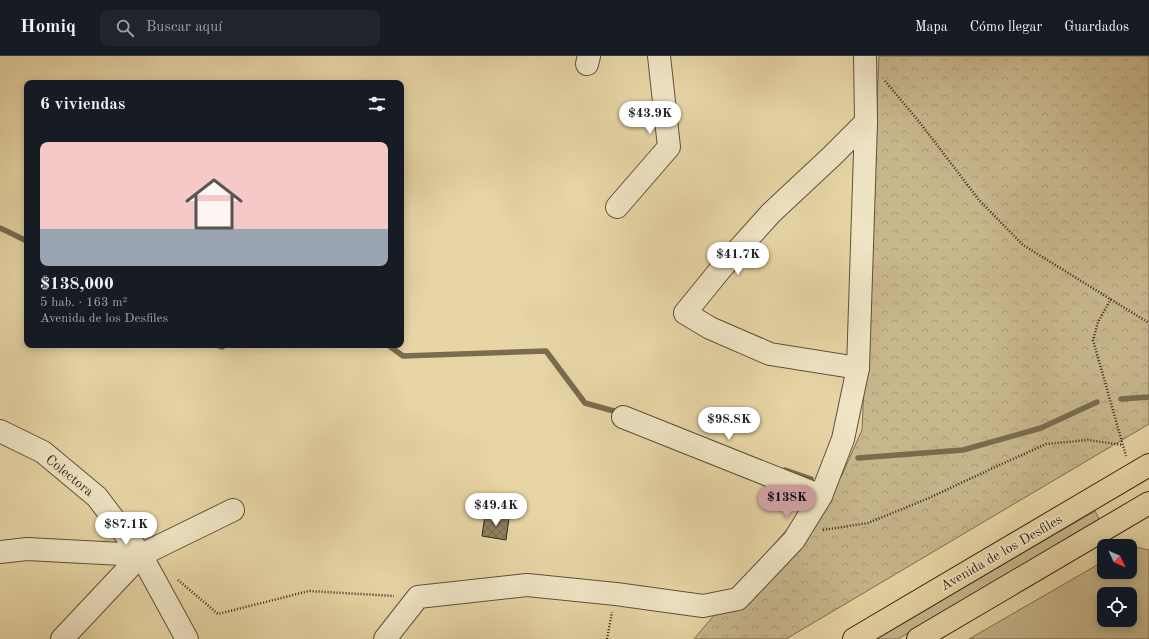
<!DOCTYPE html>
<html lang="es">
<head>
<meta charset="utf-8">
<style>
	body { margin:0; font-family:"Old Standard TT",serif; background:#20242c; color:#f1f3f6; height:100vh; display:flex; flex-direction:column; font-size:15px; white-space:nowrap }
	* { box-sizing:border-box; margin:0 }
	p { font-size:13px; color:#9ea1a6 }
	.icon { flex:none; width:22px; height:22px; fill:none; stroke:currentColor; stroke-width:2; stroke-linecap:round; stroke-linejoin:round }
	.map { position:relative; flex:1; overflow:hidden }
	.side { position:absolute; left:24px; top:24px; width:380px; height:268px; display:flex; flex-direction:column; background:#171b24; border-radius:8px; box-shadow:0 2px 10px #0003 }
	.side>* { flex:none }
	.needle { width:26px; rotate:134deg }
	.tools { position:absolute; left:1097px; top:483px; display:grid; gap:8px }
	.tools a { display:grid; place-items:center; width:40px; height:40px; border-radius:8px; background:#171b24; box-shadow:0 2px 10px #0003; font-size:20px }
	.price { position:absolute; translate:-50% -34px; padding:0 9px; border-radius:14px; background:#fff; color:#222; font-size:13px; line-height:26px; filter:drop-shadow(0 1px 2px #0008) }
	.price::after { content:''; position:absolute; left:50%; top:24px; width:12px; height:9px; margin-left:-6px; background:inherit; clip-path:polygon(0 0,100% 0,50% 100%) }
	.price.active { background:#c59692; color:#111 }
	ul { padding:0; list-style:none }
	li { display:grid; align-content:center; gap:8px; height:212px; padding:0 16px }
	li span { display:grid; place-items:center; height:124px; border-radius:8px; color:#555 }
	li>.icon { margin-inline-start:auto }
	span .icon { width:72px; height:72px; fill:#fffc; stroke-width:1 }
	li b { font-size:17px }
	h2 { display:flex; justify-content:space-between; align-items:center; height:48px; padding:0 16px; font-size:17px }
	header { display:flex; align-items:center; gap:24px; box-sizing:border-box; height:56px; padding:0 20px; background:#171b24; border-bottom:1px solid #363941 }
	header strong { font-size:19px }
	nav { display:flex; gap:22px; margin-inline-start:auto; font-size:14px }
	.search { width:280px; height:36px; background:#20242c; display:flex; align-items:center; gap:10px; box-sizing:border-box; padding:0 14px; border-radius:8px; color:#9ea1a6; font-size:15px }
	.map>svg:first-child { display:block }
	.grass { fill:#c8b78d; stroke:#7c6e52; fill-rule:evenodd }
	.forest { fill:url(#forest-crowns); stroke:#7c6e52 }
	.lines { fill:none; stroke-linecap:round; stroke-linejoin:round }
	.stream { stroke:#796c4f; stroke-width:5.5 }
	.building { fill:url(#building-cross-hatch); stroke:#312617 }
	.minor-casing { stroke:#5e523a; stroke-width:24 }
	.major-casing { stroke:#312617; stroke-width:24 }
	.path { stroke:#312617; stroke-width:2.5; stroke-dasharray:1 2; stroke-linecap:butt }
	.minor { stroke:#efe4c4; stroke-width:22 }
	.major { stroke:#e7d5a5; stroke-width:22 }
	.labels { text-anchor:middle; stroke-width:4; stroke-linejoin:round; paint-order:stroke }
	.street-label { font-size:14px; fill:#312617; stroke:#efe4c4 }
</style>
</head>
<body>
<header>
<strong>Homiq</strong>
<div class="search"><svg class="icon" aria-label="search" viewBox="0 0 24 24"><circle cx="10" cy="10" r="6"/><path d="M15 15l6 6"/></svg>Buscar aquí</div>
<nav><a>Mapa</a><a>Cómo llegar</a><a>Guardados</a></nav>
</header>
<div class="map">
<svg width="1149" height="583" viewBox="0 0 1149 583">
	<defs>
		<pattern id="forest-crowns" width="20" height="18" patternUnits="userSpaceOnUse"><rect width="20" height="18" fill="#c8b78d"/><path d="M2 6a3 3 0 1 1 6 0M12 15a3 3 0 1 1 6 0" fill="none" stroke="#ac9d79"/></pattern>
		<pattern id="building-cross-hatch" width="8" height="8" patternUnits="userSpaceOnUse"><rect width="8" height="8" fill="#908161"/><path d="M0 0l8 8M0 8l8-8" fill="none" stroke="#76694f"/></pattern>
	</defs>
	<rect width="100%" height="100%" fill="#e7d5a5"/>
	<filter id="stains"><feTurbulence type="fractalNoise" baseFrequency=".005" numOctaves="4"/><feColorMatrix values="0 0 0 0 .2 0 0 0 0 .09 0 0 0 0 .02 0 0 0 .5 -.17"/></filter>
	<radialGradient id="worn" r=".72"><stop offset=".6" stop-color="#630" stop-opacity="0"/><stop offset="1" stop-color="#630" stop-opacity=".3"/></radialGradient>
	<g class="grass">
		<polygon points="1095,455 1099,463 898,583 874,583"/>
		<path d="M1130 490 1149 494V583H969L1104 505V516H1130ZM1104 538H1130V564H1104Z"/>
	</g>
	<polygon class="forest" points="879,0 1149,0 1149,368 786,583 694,583 811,445 841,421 862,374"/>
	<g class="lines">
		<g class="stream">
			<polyline points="0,172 27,185"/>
			<polyline points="216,289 222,291 225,289"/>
			<polyline points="388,289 403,300 546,295 585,347 621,357"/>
			<polyline points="1121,343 1149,341"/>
			<polyline points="858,402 963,394 1041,372 1097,346"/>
			<polyline points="785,414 811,423"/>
		</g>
	</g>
	<polygon class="building" points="485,459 509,462 506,484 482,480"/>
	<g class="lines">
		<g class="minor-casing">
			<g id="minor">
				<polyline points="587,8 589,0"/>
				<polyline points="617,151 669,91 659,0"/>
				<polyline points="858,312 770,298 710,272 685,257 720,214 771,157 832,100 866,66"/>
				<polyline points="623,361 821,440"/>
				<polyline points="0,375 43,396 97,441 141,499 187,583"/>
				<polyline points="0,496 27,493 141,499"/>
				<polyline points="62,583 141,499 233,454"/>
				<polyline points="385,583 418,541 527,529 616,538 703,550 738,543 794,484 821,440 843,383 858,312 866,66 865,0"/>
			</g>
		</g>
		<g class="major-casing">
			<g id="major">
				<polyline points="854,583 1149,409"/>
				<polyline points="918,583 1149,447"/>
			</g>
		</g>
		<g class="path">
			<polyline points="885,25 921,68 979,144 1023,189 1149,267"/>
			<polyline points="1111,243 1098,266 1093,284 1126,400"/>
			<polyline points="823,474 868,467 929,442 993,412 1046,388 1088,384 1123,389"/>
			<polyline points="178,524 218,558 309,535 394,540"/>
			<polyline points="607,583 612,556"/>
		</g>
		<use href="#minor" class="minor"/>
		<use href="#major" class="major"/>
	</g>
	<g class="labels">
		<g class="street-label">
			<text transform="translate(70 419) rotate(39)" y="5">Colectora</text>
			<text transform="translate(1001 496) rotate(-30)" y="5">Avenida de los Desfiles</text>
		</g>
	</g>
	<rect width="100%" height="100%" filter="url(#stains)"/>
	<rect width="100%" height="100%" fill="url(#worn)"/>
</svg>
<div class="tools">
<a><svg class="needle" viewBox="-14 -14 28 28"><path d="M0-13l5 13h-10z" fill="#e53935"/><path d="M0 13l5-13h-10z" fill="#9ea1a6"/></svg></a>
<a><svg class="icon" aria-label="locate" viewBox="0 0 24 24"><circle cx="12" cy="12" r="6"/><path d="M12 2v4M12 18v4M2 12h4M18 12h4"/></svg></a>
</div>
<b class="price" style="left:650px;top:79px">$43.9K</b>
<b class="price" style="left:738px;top:220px">$41.7K</b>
<b class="price" style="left:729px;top:385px">$98.8K</b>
<b class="price active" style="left:787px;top:463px">$138K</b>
<b class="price" style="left:496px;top:471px">$49.4K</b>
<b class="price" style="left:126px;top:490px">$87.1K</b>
<section class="side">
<h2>6 viviendas<svg class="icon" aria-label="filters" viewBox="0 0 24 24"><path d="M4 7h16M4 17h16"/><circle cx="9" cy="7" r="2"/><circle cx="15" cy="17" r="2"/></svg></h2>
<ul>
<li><span style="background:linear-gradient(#f6c9c9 70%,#9aa5b1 0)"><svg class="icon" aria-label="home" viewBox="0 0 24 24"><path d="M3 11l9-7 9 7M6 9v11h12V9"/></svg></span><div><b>$138,000</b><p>5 hab. · 163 m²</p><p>Avenida de los Desfiles</p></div></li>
</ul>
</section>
</div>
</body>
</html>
